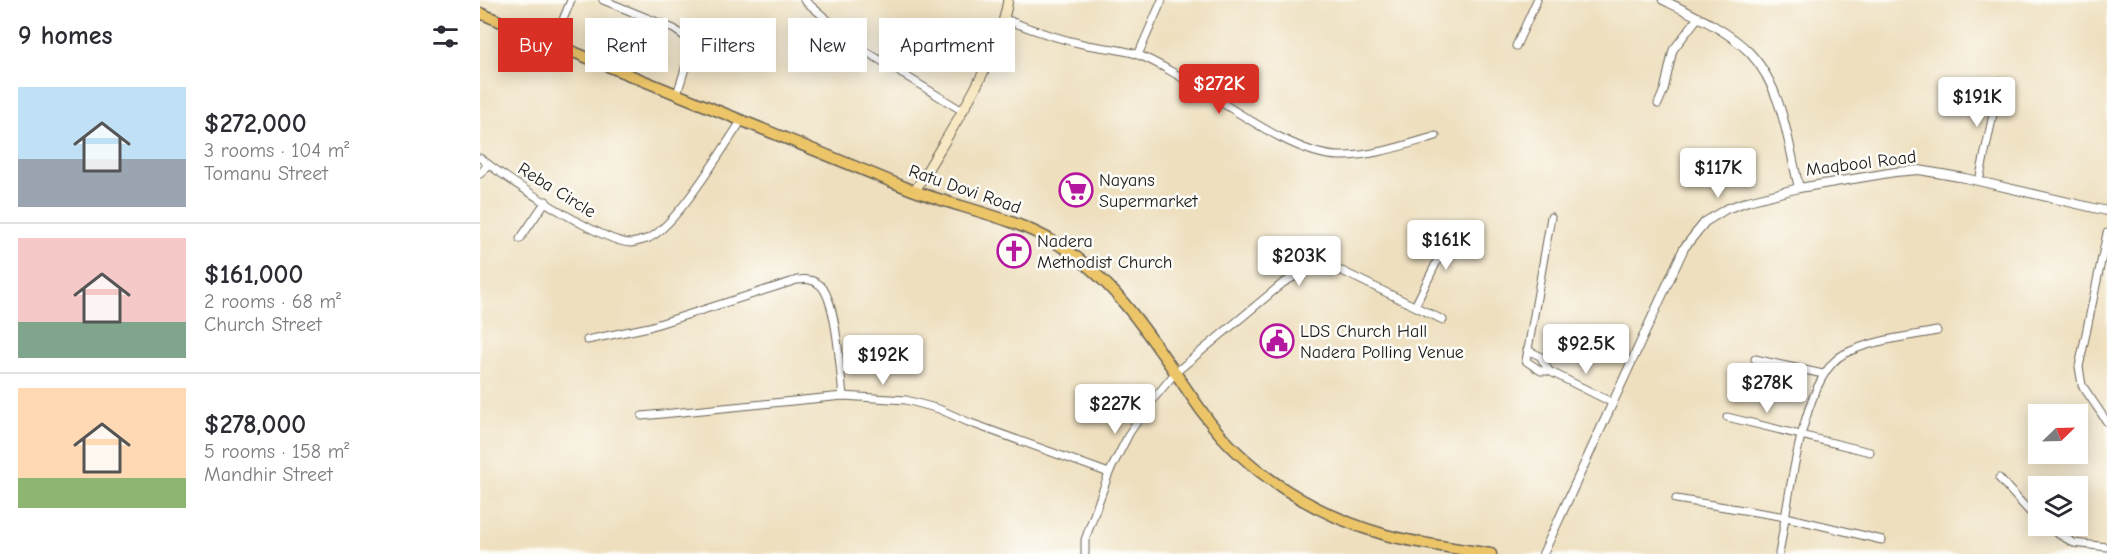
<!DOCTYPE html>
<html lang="en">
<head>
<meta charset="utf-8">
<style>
	body { margin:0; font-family:"Comic Neue",sans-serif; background:#f2f2f3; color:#2b2b33; height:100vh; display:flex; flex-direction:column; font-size:22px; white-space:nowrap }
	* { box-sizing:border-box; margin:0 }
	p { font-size:20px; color:#7c7c81 }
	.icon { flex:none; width:33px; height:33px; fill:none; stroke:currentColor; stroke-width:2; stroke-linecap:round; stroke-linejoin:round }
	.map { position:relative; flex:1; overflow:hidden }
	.sheet { display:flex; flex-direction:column; background:#fff; width:480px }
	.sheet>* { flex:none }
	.guide { position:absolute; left:18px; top:18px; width:570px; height:54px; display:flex; gap:12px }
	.needle { width:39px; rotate:67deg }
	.controls { position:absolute; left:1548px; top:404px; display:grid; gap:12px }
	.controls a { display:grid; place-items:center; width:60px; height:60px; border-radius:0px; background:#fff; box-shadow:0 3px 15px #0003; font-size:30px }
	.price { position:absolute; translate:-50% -51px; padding:0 14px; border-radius:6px; background:#fff; color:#222; font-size:20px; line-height:39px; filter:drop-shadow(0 2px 3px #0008) }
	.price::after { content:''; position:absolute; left:50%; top:36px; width:18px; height:14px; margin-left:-9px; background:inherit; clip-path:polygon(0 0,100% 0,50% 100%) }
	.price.selected { background:#d93025; color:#fff }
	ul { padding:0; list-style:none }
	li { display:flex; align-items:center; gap:18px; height:150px; padding:0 18px }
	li+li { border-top:2px solid #e1e1e2 }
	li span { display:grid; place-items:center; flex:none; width:168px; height:120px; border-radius:0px; color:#555 }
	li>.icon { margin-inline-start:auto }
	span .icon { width:72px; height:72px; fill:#fffc; stroke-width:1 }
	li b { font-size:26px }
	h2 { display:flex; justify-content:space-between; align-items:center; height:72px; padding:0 18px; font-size:26px }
	.tag { padding:0 21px; border-radius:0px; background:#fff; box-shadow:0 3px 15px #0003; font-size:21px; line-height:54px }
	.tag.selected { background:#d93025; color:#fff }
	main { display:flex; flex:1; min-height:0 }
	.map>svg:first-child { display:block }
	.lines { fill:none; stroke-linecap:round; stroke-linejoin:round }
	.minor-casing { stroke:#666055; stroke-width:9 }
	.tertiary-casing { stroke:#666055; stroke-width:10 }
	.secondary-casing { stroke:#666055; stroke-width:11 }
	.primary-casing { stroke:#666055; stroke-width:13 }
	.minor { stroke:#fff; stroke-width:7 }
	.tertiary { stroke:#fff; stroke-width:8 }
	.secondary { stroke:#f8e8c3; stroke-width:9 }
	.primary { stroke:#edc569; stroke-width:10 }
	.labels { text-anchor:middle; stroke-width:5; stroke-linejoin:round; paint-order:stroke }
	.street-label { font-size:18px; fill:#1c1c1c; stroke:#fdfcf7 }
	.poi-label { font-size:18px; fill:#1c1c1c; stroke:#fdfcf7; text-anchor:start }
</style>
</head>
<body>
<main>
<section class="sheet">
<h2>9 homes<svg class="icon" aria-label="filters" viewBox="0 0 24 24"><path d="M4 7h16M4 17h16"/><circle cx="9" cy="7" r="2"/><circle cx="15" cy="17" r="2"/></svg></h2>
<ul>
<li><span style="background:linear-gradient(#bfe0f5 60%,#9aa5b1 0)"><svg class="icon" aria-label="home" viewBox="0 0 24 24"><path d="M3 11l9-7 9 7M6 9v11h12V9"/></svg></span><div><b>$272,000</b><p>3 rooms · 104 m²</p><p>Tomanu Street</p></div></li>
<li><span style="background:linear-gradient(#f6c9c9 70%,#7fa58c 0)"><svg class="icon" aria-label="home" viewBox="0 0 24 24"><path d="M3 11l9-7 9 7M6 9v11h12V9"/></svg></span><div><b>$161,000</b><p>2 rooms · 68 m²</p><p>Church Street</p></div></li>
<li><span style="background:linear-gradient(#ffd9b3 75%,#8fb573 0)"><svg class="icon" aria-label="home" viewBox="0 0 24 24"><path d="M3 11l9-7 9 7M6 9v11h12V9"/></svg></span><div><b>$278,000</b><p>5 rooms · 158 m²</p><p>Mandhir Street</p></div></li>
</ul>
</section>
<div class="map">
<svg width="1627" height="554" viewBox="0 0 1627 554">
	<rect width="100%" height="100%" fill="#fdfcf7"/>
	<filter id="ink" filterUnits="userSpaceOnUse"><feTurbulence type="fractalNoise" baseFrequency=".0167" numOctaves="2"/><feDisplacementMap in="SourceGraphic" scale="12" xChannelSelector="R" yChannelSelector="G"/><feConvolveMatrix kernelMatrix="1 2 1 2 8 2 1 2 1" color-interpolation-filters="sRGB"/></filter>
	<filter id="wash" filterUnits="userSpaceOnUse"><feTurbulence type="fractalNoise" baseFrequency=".008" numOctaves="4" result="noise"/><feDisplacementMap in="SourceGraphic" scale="24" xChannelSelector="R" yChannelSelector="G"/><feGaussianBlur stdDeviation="1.35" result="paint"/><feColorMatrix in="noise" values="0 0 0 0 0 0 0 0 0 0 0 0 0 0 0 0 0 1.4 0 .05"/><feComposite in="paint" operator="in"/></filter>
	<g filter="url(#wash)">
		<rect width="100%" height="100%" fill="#eedfbe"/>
	</g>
	<g filter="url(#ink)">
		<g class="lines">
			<g class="minor-casing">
				<g id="minor">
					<polyline points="123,0 194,29 208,39 209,56 197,94"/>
					<polyline points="324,0 382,49 481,110"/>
					<path d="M525 19C552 30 579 39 607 45 624 48 641 49 656 54 714 76 802 155 859 156 891 157 925 145 956 136"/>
					<polyline points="73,44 91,0"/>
					<polyline points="1036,46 1057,0"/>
					<polyline points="658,55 682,0"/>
					<polyline points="422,74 433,58 443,37"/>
					<polyline points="1178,104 1184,90 1193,50 1217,19"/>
					<path d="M0 158C26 178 122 243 151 243 156 242 164 240 169 238 196 226 244 147 262 120"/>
					<polyline points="0,174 8,164"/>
					<polyline points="1499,181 1520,81"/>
					<polyline points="1071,217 1046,361 1061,371 1069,371 1131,402"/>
					<polyline points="1627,233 1599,367 1602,385 1627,422"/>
					<polyline points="40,239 66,201"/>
					<polyline points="935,306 968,239 978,224"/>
					<path d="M107 340 169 327 317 280C326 279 333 279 340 285 357 300 360 372 363 396"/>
					<polyline points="1047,350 1060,356 1069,371"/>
					<polyline points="1275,359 1343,374"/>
					<polyline points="162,416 363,396 426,400 459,409 488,422 629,473"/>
					<polyline points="1247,417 1390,452"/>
					<polyline points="1519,478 1558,521"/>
					<polyline points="1196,499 1306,517 1402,540"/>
					<polyline points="1563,525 1594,543 1627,547"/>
					<polyline points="605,554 605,540 629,473 650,432 671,402 695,373 803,283 827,270 862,271 963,320"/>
					<path d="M1299 554C1308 508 1321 376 1364 354 1391 340 1427 337 1457 331"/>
				</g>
			</g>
			<g class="tertiary-casing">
				<g id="tertiary">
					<path d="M1183 0C1212 14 1248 30 1270 53 1303 88 1308 143 1319 188"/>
					<polyline points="1063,554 1204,248 1225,222 1246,209 1268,201 1319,188 1415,172 1439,170 1485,178 1627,211"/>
				</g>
			</g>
			<g class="secondary-casing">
				<path id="secondary" d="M435 191C468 133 517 66 528 0"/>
			</g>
			<g class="primary-casing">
				<path id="primary" d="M0 13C141 73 285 129 427 188 477 208 529 215 576 243 643 284 681 355 726 417 768 474 838 516 906 535 939 544 976 548 1011 554"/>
			</g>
			<use href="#minor" class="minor"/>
			<use href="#tertiary" class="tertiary"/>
			<use href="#secondary" class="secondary"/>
			<use href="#primary" class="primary"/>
		</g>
	</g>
	<defs>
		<g id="supermarket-ring" transform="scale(1.725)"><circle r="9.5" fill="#fdfcf7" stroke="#b5179e" stroke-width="1.5"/><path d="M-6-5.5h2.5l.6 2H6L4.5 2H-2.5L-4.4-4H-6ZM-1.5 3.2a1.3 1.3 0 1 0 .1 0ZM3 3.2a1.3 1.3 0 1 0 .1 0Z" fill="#b5179e"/></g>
		<g id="church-ring" transform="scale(1.725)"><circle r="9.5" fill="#fdfcf7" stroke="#b5179e" stroke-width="1.5"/><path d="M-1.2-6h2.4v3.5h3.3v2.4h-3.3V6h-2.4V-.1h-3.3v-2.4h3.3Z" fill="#b5179e"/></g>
		<g id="civic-ring" transform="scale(1.725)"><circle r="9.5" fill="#fdfcf7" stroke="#b5179e" stroke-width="1.5"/><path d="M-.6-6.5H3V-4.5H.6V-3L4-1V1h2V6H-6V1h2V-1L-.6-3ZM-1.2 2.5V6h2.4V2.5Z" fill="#b5179e"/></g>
	</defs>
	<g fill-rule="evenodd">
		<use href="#supermarket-ring" x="596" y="190"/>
		<use href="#church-ring" x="534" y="251"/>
		<use href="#civic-ring" x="797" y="341"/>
	</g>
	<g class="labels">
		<g class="street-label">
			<text transform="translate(1381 163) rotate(-7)" y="6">Maqbool Road</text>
			<text transform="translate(485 189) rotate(19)" y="6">Ratu Dovi Road</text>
			<text transform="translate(77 190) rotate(32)" y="6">Reba Circle</text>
		</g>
		<g class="poi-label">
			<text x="619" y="186">Nayans<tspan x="619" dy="21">Supermarket</tspan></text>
			<text x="557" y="247">Nadera<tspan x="557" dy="21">Methodist Church</tspan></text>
			<text x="820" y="337">LDS Church Hall<tspan x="820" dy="21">Nadera Polling Venue</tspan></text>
		</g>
	</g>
</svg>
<div class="controls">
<a><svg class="needle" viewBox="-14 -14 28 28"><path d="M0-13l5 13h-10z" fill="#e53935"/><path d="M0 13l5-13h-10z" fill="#7c7c81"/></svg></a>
<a><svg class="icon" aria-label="layers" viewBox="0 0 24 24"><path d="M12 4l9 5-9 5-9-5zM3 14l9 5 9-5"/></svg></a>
</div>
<b class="price selected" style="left:739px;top:115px">$272K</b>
<b class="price" style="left:1497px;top:128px">$191K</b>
<b class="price" style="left:1238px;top:199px">$117K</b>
<b class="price" style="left:966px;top:271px">$161K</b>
<b class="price" style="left:819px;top:287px">$203K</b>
<b class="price" style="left:1106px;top:375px">$92.5K</b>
<b class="price" style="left:403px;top:386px">$192K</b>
<b class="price" style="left:1287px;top:414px">$278K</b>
<b class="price" style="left:635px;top:435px">$227K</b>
<div class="guide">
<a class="tag selected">Buy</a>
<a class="tag">Rent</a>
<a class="tag">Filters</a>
<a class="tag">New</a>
<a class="tag">Apartment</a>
</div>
</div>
</main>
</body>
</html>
